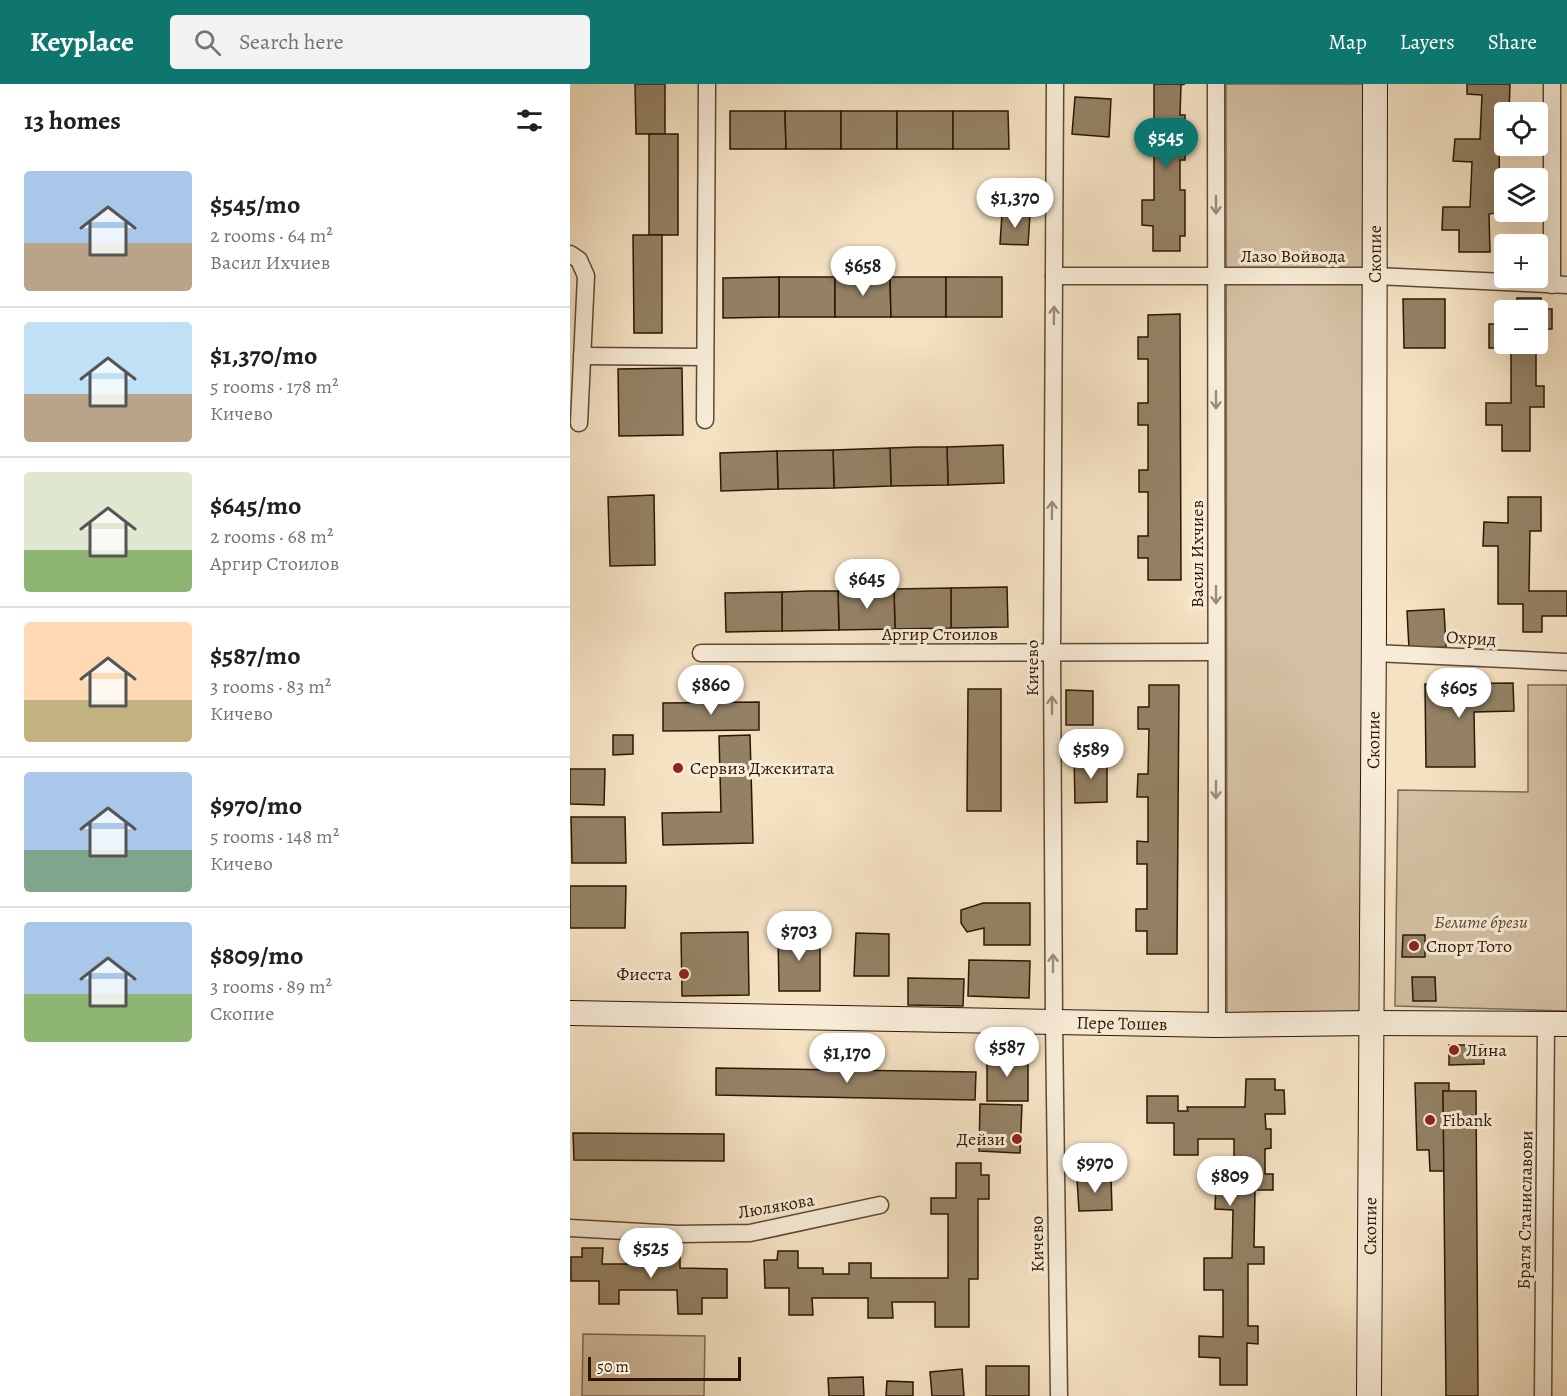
<!DOCTYPE html>
<html lang="en">
<head>
<meta charset="utf-8">
<style>
	body { margin:0; font-family:Alegreya,serif; background:#f2f2f2; color:#202124; height:100vh; display:flex; flex-direction:column; font-size:22px; white-space:nowrap }
	* { box-sizing:border-box; margin:0 }
	p { font-size:20px; color:#757577 }
	.icon { flex:none; width:33px; height:33px; fill:none; stroke:currentColor; stroke-width:2; stroke-linecap:round; stroke-linejoin:round }
	.map { position:relative; flex:1; overflow:hidden }
	.drawer { display:flex; flex-direction:column; background:#fff; width:570px }
	.drawer>* { flex:none }
	.buttons { position:absolute; left:924px; top:18px; display:grid; gap:12px }
	.buttons a { display:grid; place-items:center; width:54px; height:54px; border-radius:6px; background:#fff; box-shadow:0 6px 24px #0002; font-size:30px }
	.scale { position:absolute; left:18px; bottom:15px; width:153px; box-sizing:border-box; padding-left:6px; border:3px solid #2b1700; border-top:0; font-size:16px; line-height:21px; white-space:nowrap; color:#2b1700; -webkit-text-stroke:4px #f8ecd8; paint-order:stroke }
	.price { position:absolute; translate:-50% -51px; padding:0 14px; border-radius:21px; background:#fff; color:#222; font-size:20px; line-height:39px; filter:drop-shadow(0 2px 3px #0008) }
	.price::after { content:''; position:absolute; left:50%; top:36px; width:18px; height:14px; margin-left:-9px; background:inherit; clip-path:polygon(0 0,100% 0,50% 100%) }
	.price.current { background:#0f766e; color:#fff }
	ul { padding:0; list-style:none }
	li { display:flex; align-items:center; gap:18px; height:150px; padding:0 24px }
	li+li { border-top:2px solid #e0e0e0 }
	li span { display:grid; place-items:center; flex:none; width:168px; height:120px; border-radius:6px; color:#555 }
	li>.icon { margin-inline-start:auto }
	span .icon { width:72px; height:72px; fill:#fffc; stroke-width:1 }
	li b { font-size:26px }
	h2 { display:flex; justify-content:space-between; align-items:center; height:72px; padding:0 24px; font-size:26px }
	header { display:flex; align-items:center; gap:36px; box-sizing:border-box; height:84px; padding:0 30px; background:#0f766e; color:#fff }
	header strong { font-size:28px }
	nav { display:flex; gap:33px; margin-inline-start:auto; font-size:21px }
	.search { width:420px; height:54px; background:#f2f2f2; display:flex; align-items:center; gap:15px; box-sizing:border-box; padding:0 21px; border-radius:6px; color:#757577; font-size:22px }
	main { display:flex; flex:1; min-height:0 }
	.map>svg:first-child { display:block }
	.green { fill:#d3bfa2; stroke:#7f6b51; stroke-width:1.5 }
	.building { fill:#948165; stroke:#2b1700; stroke-width:1.5 }
	.lines { fill:none; stroke-linecap:round; stroke-linejoin:round }
	.street-casing { stroke:#5e4a31; stroke-width:19 }
	.secondary-casing { stroke:#2b1700; stroke-width:26 }
	.street { stroke:#f8ecd8; stroke-width:16 }
	.secondary { stroke:#f8ecd8; stroke-width:24 }
	.oneway { stroke:#9c8c77 }
	.poi-dot { fill:#8f2418; stroke:#f8ecd8; stroke-width:2 }
	.labels { text-anchor:middle; stroke-width:6; stroke-linejoin:round; paint-order:stroke }
	.street-label { font-size:18px; fill:#2b1700; stroke:#f8ecd8 }
	.poi-label { font-size:18px; fill:#2b1700; stroke:#f8ecd8; text-anchor:start }
	.park-label { font-size:18px; font-style:italic; fill:#5d4931; stroke:#f8ecd8 }
</style>
</head>
<body>
<header>
<strong>Keyplace</strong>
<div class="search"><svg class="icon" aria-label="search" viewBox="0 0 24 24"><circle cx="10" cy="10" r="6"/><path d="M15 15l6 6"/></svg>Search here</div>
<nav><a>Map</a><a>Layers</a><a>Share</a></nav>
</header>
<main>
<section class="drawer">
<h2>13 homes<svg class="icon" aria-label="filters" viewBox="0 0 24 24"><path d="M4 7h16M4 17h16"/><circle cx="9" cy="7" r="2"/><circle cx="15" cy="17" r="2"/></svg></h2>
<ul>
<li><span style="background:linear-gradient(#a9c7e8 60%,#b9a48a 0)"><svg class="icon" aria-label="home" viewBox="0 0 24 24"><path d="M3 11l9-7 9 7M6 9v11h12V9"/></svg></span><div><b>$545/mo</b><p>2 rooms · 64 m²</p><p>Васил Ихчиев</p></div></li>
<li><span style="background:linear-gradient(#bfe0f5 60%,#b9a48a 0)"><svg class="icon" aria-label="home" viewBox="0 0 24 24"><path d="M3 11l9-7 9 7M6 9v11h12V9"/></svg></span><div><b>$1,370/mo</b><p>5 rooms · 178 m²</p><p>Кичево</p></div></li>
<li><span style="background:linear-gradient(#dfe7d0 65%,#8fb573 0)"><svg class="icon" aria-label="home" viewBox="0 0 24 24"><path d="M3 11l9-7 9 7M6 9v11h12V9"/></svg></span><div><b>$645/mo</b><p>2 rooms · 68 m²</p><p>Аргир Стоилов</p></div></li>
<li><span style="background:linear-gradient(#ffd9b3 65%,#c2b280 0)"><svg class="icon" aria-label="home" viewBox="0 0 24 24"><path d="M3 11l9-7 9 7M6 9v11h12V9"/></svg></span><div><b>$587/mo</b><p>3 rooms · 83 m²</p><p>Кичево</p></div></li>
<li><span style="background:linear-gradient(#a9c7e8 65%,#7fa58c 0)"><svg class="icon" aria-label="home" viewBox="0 0 24 24"><path d="M3 11l9-7 9 7M6 9v11h12V9"/></svg></span><div><b>$970/mo</b><p>5 rooms · 148 m²</p><p>Кичево</p></div></li>
<li><span style="background:linear-gradient(#a9c7e8 60%,#8fb573 0)"><svg class="icon" aria-label="home" viewBox="0 0 24 24"><path d="M3 11l9-7 9 7M6 9v11h12V9"/></svg></span><div><b>$809/mo</b><p>3 rooms · 89 m²</p><p>Скопие</p></div></li>
</ul>
</section>
<div class="map">
<svg width="997" height="1312" viewBox="0 0 997 1312">
	<rect width="100%" height="100%" fill="#f5e2c3"/>
	<filter id="stains"><feTurbulence type="fractalNoise" baseFrequency=".00333" numOctaves="4"/><feColorMatrix values="0 0 0 0 .2 0 0 0 0 .09 0 0 0 0 .02 0 0 0 .5 -.17"/></filter>
	<radialGradient id="worn" r=".72"><stop offset=".6" stop-color="#630" stop-opacity="0"/><stop offset="1" stop-color="#630" stop-opacity=".3"/></radialGradient>
	<g class="green">
		<polygon points="656,0 794,0 792,932 657,932"/>
		<polygon points="958,601 997,601 997,927 825,922 828,706 958,708"/>
		<polygon points="13,1250 135,1252 134,1312 12,1312"/>
	</g>
	<g class="building">
		<polygon points="65,0 95,0 95,50 66,50"/>
		<polygon points="584,0 615,0 611,1 610,31 615,31 615,76 610,76 610,106 615,106 615,152 610,152 610,167 583,167 583,142 572,141 572,116 584,116 584,66 572,66 572,41 584,41"/>
		<polygon points="897,0 940,0 939,28 934,28 934,59 929,59 930,128 919,130 920,168 889,168 889,146 872,146 873,123 900,123 902,78 883,77 885,55 910,55 912,11 897,10"/>
		<polygon points="505,13 541,15 539,53 502,50"/>
		<polygon points="160,27 215,27 216,65 160,65"/>
		<polygon points="215,27 271,27 271,65 216,65"/>
		<rect x="271" y="27" width="56" height="38"/>
		<rect x="327" y="27" width="56" height="38"/>
		<polygon points="383,27 438,27 439,65 383,65"/>
		<rect x="79" y="50" width="29" height="101"/>
		<polygon points="432,130 460,131 458,161 430,160"/>
		<polygon points="63,151 92,151 92,249 64,249"/>
		<rect x="209" y="193" width="56" height="40"/>
		<polygon points="209,193 209,233 153,234 153,194"/>
		<polygon points="265,193 320,193 321,233 265,233"/>
		<polygon points="320,193 376,193 376,233 321,233"/>
		<rect x="376" y="193" width="56" height="40"/>
		<polygon points="947,214 971,214 971,225 982,225 982,245 968,245 968,226 947,226"/>
		<polygon points="833,215 875,215 875,264 834,264"/>
		<polygon points="610,230 611,496 578,496 578,474 568,474 568,452 578,452 578,408 569,408 569,386 578,386 578,341 568,341 568,319 578,319 578,275 568,275 568,253 578,253 578,231"/>
		<polygon points="919,240 934,240 934,260 966,260 966,302 974,302 974,323 960,323 960,367 932,367 932,341 916,341 916,319 941,319 941,264 919,264"/>
		<polygon points="112,284 113,351 49,352 48,285"/>
		<polygon points="433,361 434,399 378,401 377,363"/>
		<polygon points="348,363 377,363 378,401 321,402 320,364"/>
		<polygon points="320,364 321,402 264,404 263,366"/>
		<polygon points="263,366 264,404 208,405 207,367"/>
		<polygon points="207,367 208,405 151,407 150,369"/>
		<polygon points="84,411 85,481 40,482 38,413"/>
		<polygon points="938,413 971,413 971,447 960,447 959,507 997,507 997,532 972,532 972,548 953,548 953,520 928,520 928,462 913,462 914,438 938,439"/>
		<polygon points="437,503 438,543 381,544 381,504"/>
		<polygon points="381,504 381,544 325,545 324,505"/>
		<polygon points="324,505 325,545 269,546 268,507"/>
		<polygon points="239,507 268,507 269,546 212,547 212,508"/>
		<polygon points="212,508 212,547 156,548 155,509"/>
		<polygon points="874,525 876,563 839,565 837,527"/>
		<polygon points="943,599 944,627 904,628 905,683 856,683 855,600"/>
		<polygon points="579,601 609,601 607,870 577,870 577,847 566,847 566,825 577,825 577,780 567,780 567,757 578,758 578,713 567,713 568,690 578,690 579,645 568,645 568,623 579,623"/>
		<polygon points="398,605 431,605 431,727 397,727"/>
		<polygon points="496,606 523,607 523,641 496,641"/>
		<polygon points="189,618 189,646 93,647 93,619"/>
		<polygon points="43,651 63,651 63,670 43,671"/>
		<polygon points="180,651 183,759 93,761 92,729 151,728 149,652"/>
		<polygon points="504,673 537,673 537,718 505,719"/>
		<polygon points="0,685 35,685 34,721 0,720"/>
		<polygon points="1,733 55,733 56,779 2,779"/>
		<polygon points="0,802 56,802 55,844 0,844"/>
		<polygon points="413,819 460,819 460,861 414,861 414,844 397,848 391,839 391,826"/>
		<polygon points="178,848 179,911 112,912 111,849"/>
		<polygon points="286,849 319,850 319,892 284,892"/>
		<polygon points="208,850 250,850 250,907 209,907"/>
		<polygon points="833,851 855,851 855,873 832,873"/>
		<polygon points="399,876 460,877 459,914 398,912"/>
		<polygon points="842,893 865,893 866,917 843,917"/>
		<polygon points="338,894 394,895 393,922 338,921"/>
		<polygon points="879,961 913,961 914,980 879,981"/>
		<rect x="417" y="971" width="41" height="46"/>
		<polygon points="146,984 406,988 405,1016 146,1011"/>
		<polygon points="676,995 705,995 705,1006 714,1006 715,1030 695,1030 696,1045 701,1045 701,1064 695,1065 695,1090 703,1090 703,1106 685,1106 684,1163 694,1163 694,1180 678,1180 678,1242 688,1242 688,1260 677,1259 677,1301 650,1301 650,1274 629,1273 629,1252 653,1253 653,1206 634,1206 634,1174 662,1174 663,1126 645,1125 646,1099 672,1099 672,1082 664,1082 664,1055 628,1055 628,1071 604,1071 604,1039 577,1039 577,1012 608,1012 608,1027 618,1027 617,1023 675,1023"/>
		<polygon points="845,999 879,999 879,1007 873,1007 875,1087 860,1087 859,1066 847,1066"/>
		<polygon points="873,1007 906,1007 908,1312 876,1312"/>
		<polygon points="410,1020 452,1021 450,1069 409,1067"/>
		<polygon points="3,1049 154,1050 154,1077 4,1076"/>
		<polygon points="386,1079 411,1079 411,1091 419,1091 419,1115 408,1115 408,1195 399,1195 399,1243 365,1243 365,1218 322,1218 323,1234 298,1234 298,1214 242,1214 243,1231 219,1231 219,1204 195,1204 194,1176 207,1176 208,1167 228,1167 228,1184 253,1184 253,1190 279,1190 279,1179 301,1179 301,1194 378,1194 378,1130 361,1130 361,1114 386,1114"/>
		<polygon points="541,1093 542,1126 509,1127 507,1095"/>
		<polygon points="12,1164 33,1164 32,1180 87,1180 87,1169 110,1169 110,1184 157,1185 157,1214 132,1214 132,1230 108,1230 107,1206 49,1206 49,1220 29,1220 29,1197 1,1197 1,1173 12,1173"/>
		<rect x="416" y="1282" width="43" height="30"/>
		<polygon points="392,1285 394,1312 362,1312 360,1288"/>
		<polygon points="293,1293 294,1312 259,1312 258,1294"/>
		<polygon points="317,1297 343,1298 343,1312 316,1312"/>
	</g>
	<g class="lines">
		<g class="street-casing">
			<g id="street">
				<polyline points="485,0 482,569 484,938 489,1312"/>
				<polyline points="646,0 647,941"/>
				<polyline points="982,0 982,201"/>
				<polyline points="0,170 9,176 16,192 9,339"/>
				<polyline points="484,192 806,192 997,201"/>
				<polyline points="12,272 135,273"/>
				<polyline points="135,336 137,0"/>
				<polyline points="131,569 646,568"/>
				<polyline points="804,569 997,578"/>
				<polyline points="0,1144 108,1150 180,1149 310,1121"/>
				<polyline points="973,1312 976,940"/>
			</g>
		</g>
		<g class="secondary-casing">
			<g id="secondary">
				<path id="s1" d="M0 929 647 941 801 939 997 940"/>
				<path id="s2" d="M799 1312 804 545 805 0"/>
			</g>
		</g>
		<use href="#street" class="street"/>
		<use href="#secondary" class="secondary"/>
	</g>
	<defs><path id="oneway-shaft" d="M-6 0H5M1.5-3L5.5 0L1.5 3" fill="none" stroke-width="1.6" stroke-linecap="round" stroke-linejoin="round" transform="scale(1.5)"/></defs>
	<g class="oneway">
		<use href="#oneway-shaft" transform="translate(646 121) rotate(90)"/>
		<use href="#oneway-shaft" transform="translate(484 231) rotate(-89)"/>
		<use href="#oneway-shaft" transform="translate(646 316) rotate(90)"/>
		<use href="#oneway-shaft" transform="translate(482 426) rotate(-89)"/>
		<use href="#oneway-shaft" transform="translate(646 511) rotate(90)"/>
		<use href="#oneway-shaft" transform="translate(482 621) rotate(-90)"/>
		<use href="#oneway-shaft" transform="translate(646 706) rotate(90)"/>
		<use href="#oneway-shaft" transform="translate(483 879) rotate(-90)"/>
	</g>
	<g class="poi-dot">
		<circle cx="108" cy="684" r="6"/>
		<circle cx="844" cy="862" r="6"/>
		<circle cx="114" cy="890" r="6"/>
		<circle cx="884" cy="966" r="6"/>
		<circle cx="860" cy="1036" r="6"/>
		<circle cx="447" cy="1055" r="6"/>
	</g>
	<g class="labels">
		<g class="street-label">
			<text dy="6" stroke="none"><textPath href="#s2" startOffset="1142">Скопие</textPath></text>
			<text x="723" y="178">Лазо Войвода</text>
			<text transform="translate(627 470) rotate(-90)" y="6">Васил Ихчиев</text>
			<text x="370" y="556">Аргир Стоилов</text>
			<text transform="translate(901 554) rotate(3)" y="6">Охрид</text>
			<text transform="translate(462 584) rotate(-90)" y="6">Кичево</text>
			<text dy="6" stroke="none"><textPath href="#s2" startOffset="656">Скопие</textPath></text>
			<text dy="6" stroke="none"><textPath href="#s1" startOffset="552">Пере Тошев</textPath></text>
			<text transform="translate(206 1122) rotate(-10)" y="6">Люлякова</text>
			<text transform="translate(955 1126) rotate(-89)" y="6">Братя Станиславови</text>
			<text dy="6" stroke="none"><textPath href="#s2" startOffset="170">Скопие</textPath></text>
			<text transform="translate(467 1160) rotate(-91)" y="6">Кичево</text>
		</g>
		<g class="poi-label">
			<text x="120" y="690">Сервиз Джекитата</text>
			<text x="856" y="868">Спорт Тото</text>
			<text x="102" y="896" text-anchor="end">Фиеста</text>
			<text x="896" y="972">Лина</text>
			<text x="872" y="1042">Fibank</text>
			<text x="435" y="1061" text-anchor="end">Дейзи</text>
		</g>
		<g class="park-label">
			<text x="911" y="844">Белите брези</text>
		</g>
	</g>
	<rect width="100%" height="100%" filter="url(#stains)"/>
	<rect width="100%" height="100%" fill="url(#worn)"/>
</svg>
<div class="buttons">
<a><svg class="icon" aria-label="locate" viewBox="0 0 24 24"><circle cx="12" cy="12" r="6"/><path d="M12 2v4M12 18v4M2 12h4M18 12h4"/></svg></a>
<a><svg class="icon" aria-label="layers" viewBox="0 0 24 24"><path d="M12 4l9 5-9 5-9-5zM3 14l9 5 9-5"/></svg></a>
<a>+</a>
<a>−</a>
</div>
<div class="scale">50 m</div>
<b class="price current" style="left:596px;top:85px">$545</b>
<b class="price" style="left:445px;top:145px">$1,370</b>
<b class="price" style="left:293px;top:213px">$658</b>
<b class="price" style="left:297px;top:526px">$645</b>
<b class="price" style="left:141px;top:632px">$860</b>
<b class="price" style="left:889px;top:635px">$605</b>
<b class="price" style="left:521px;top:696px">$589</b>
<b class="price" style="left:229px;top:878px">$703</b>
<b class="price" style="left:437px;top:994px">$587</b>
<b class="price" style="left:277px;top:1000px">$1,170</b>
<b class="price" style="left:525px;top:1110px">$970</b>
<b class="price" style="left:660px;top:1123px">$809</b>
<b class="price" style="left:81px;top:1195px">$525</b>
</div>
</main>
</body>
</html>
